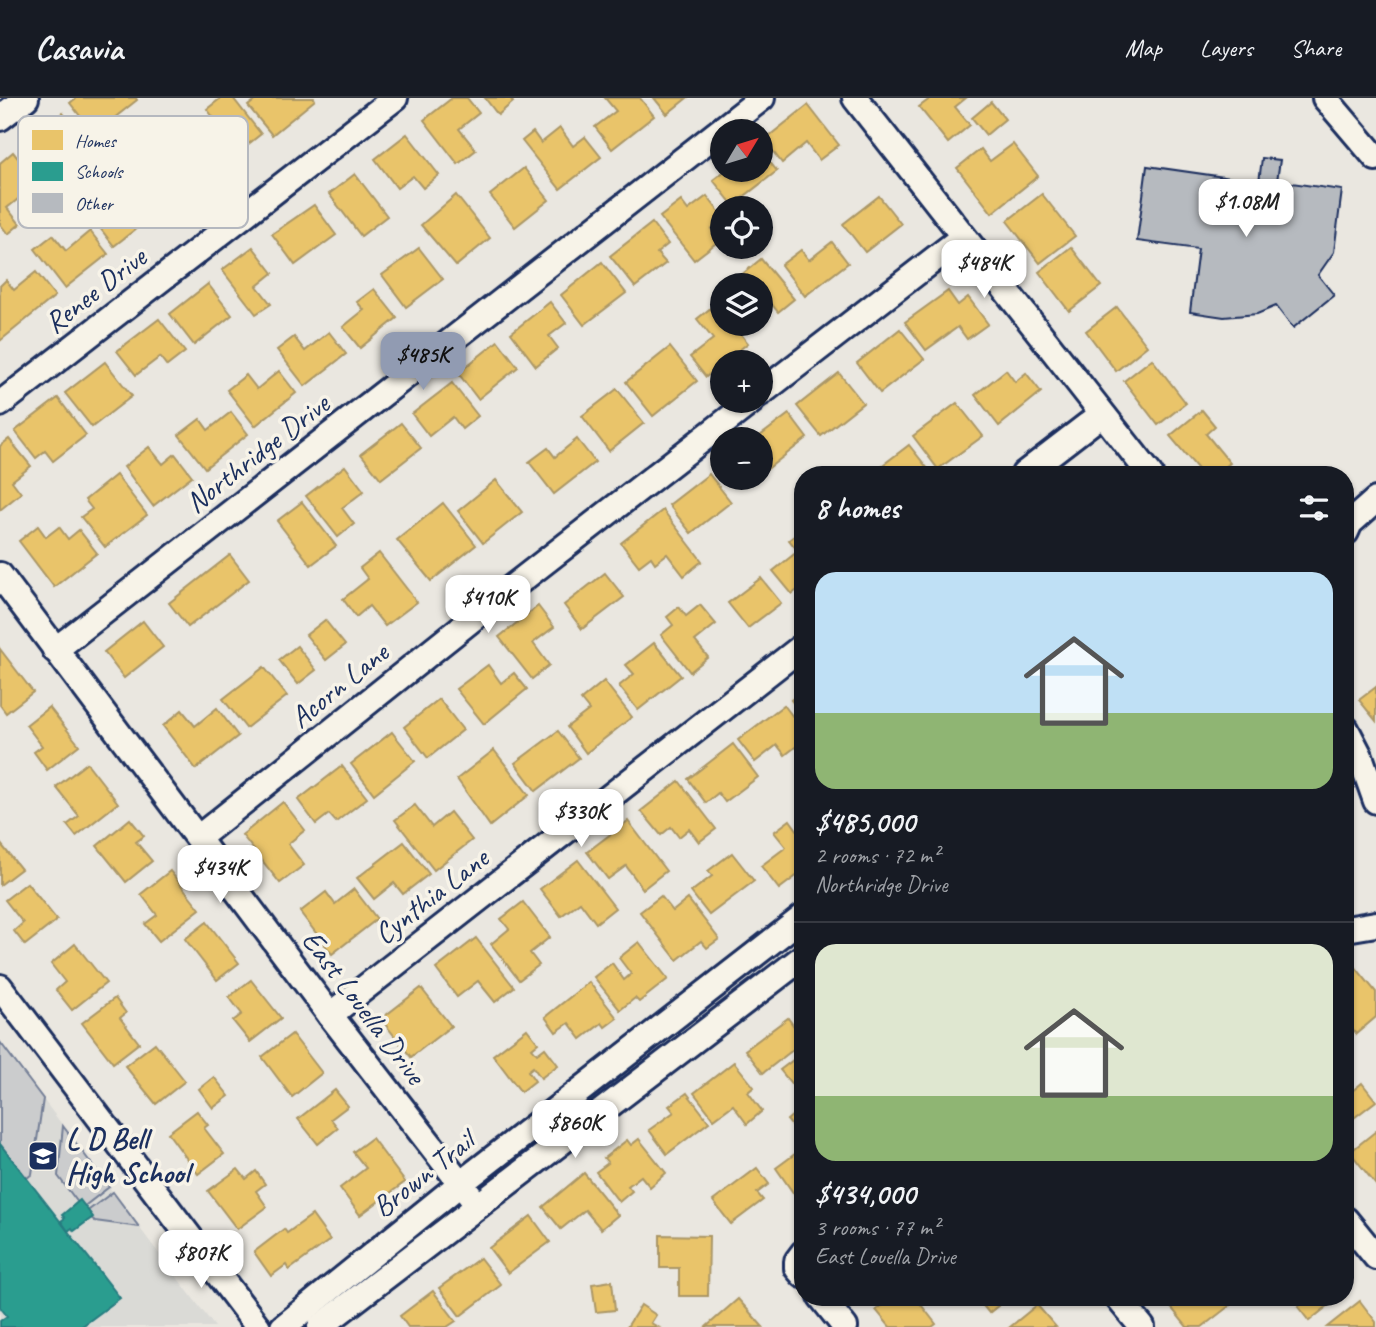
<!DOCTYPE html>
<html lang="en">
<head>
<meta charset="utf-8">
<style>
	body { margin:0; font-family:Caveat,sans-serif; background:#20242c; color:#f1f3f6; height:100vh; display:flex; flex-direction:column; font-size:26px; white-space:nowrap }
	* { box-sizing:border-box; margin:0 }
	p { font-size:23px; color:#9ea1a6 }
	.icon { flex:none; width:38px; height:38px; fill:none; stroke:currentColor; stroke-width:2; stroke-linecap:round; stroke-linejoin:round }
	.map { position:relative; flex:1; overflow:hidden }
	.panel { position:absolute; left:794px; top:368px; width:560px; height:840px; display:flex; flex-direction:column; background:#171b24; border-radius:28px; box-shadow:0 2px 5px #0004 }
	.panel>* { flex:none }
	.needle { width:46px; rotate:52deg }
	.controls { position:absolute; left:710px; top:21px; display:grid; gap:14px }
	.controls a { display:grid; place-items:center; width:63px; height:63px; border-radius:50%; background:#171b24; box-shadow:0 2px 5px #0004; font-size:35px }
	.price { position:absolute; translate:-50% -60px; padding:0 16px; border-radius:14px; background:#fff; color:#222; font-size:23px; line-height:46px; filter:drop-shadow(0 2px 4px #0008) }
	.price::after { content:''; position:absolute; left:50%; top:42px; width:21px; height:16px; margin-left:-10px; background:inherit; clip-path:polygon(0 0,100% 0,50% 100%) }
	.price.on { background:#919bb2; color:#111 }
	ul { padding:0; list-style:none }
	li { display:grid; align-content:center; gap:14px; height:371px; padding:0 21px }
	li+li { border-top:2px solid #363941 }
	li span { display:grid; place-items:center; height:217px; border-radius:21px; color:#555 }
	li>.icon { margin-inline-start:auto }
	span .icon { width:126px; height:126px; fill:#fffc; stroke-width:1 }
	li b { font-size:30px }
	h2 { display:flex; justify-content:space-between; align-items:center; height:84px; padding:0 21px; font-size:30px }
	header { display:flex; align-items:center; gap:42px; box-sizing:border-box; height:98px; padding:0 35px; background:#171b24; border-bottom:2px solid #363941 }
	header strong { font-size:33px }
	nav { display:flex; gap:38px; margin-inline-start:auto; font-size:24px }
	.map>svg:first-child { display:block }
	.built { fill:#dadad6 }
	.green { fill:#cbcccd; stroke:#737e96; stroke-width:2 }
	.homes { fill:#e9c46a; stroke:#ab9766; stroke-width:2 }
	.schools { fill:#2a9d8f; stroke:#267c80; stroke-width:2 }
	.building { fill:#b6babf; stroke:#1b2f5e; stroke-width:2 }
	.lines { fill:none; stroke-linecap:round; stroke-linejoin:round }
	.minor-casing { stroke:#1b2f5e; stroke-width:30 }
	.minor { stroke:#f7f3e8; stroke-width:24 }
	.labels { text-anchor:middle; stroke-width:7; stroke-linejoin:round; paint-order:stroke }
	.street-label { font-size:30px; fill:#1b2f5e; stroke:#f7f3e8 }
	.poi-label { font-size:30px; font-weight:bold; fill:#1b2f5e; stroke:#f7f3e8; text-anchor:start }
	.key { fill:#f7f3e8; stroke:#b5b8bf; stroke-width:2 }
	.key-label { font-size:19px; fill:#1b2f5e }
</style>
</head>
<body>
<header>
<strong>Casavia</strong>
<nav><a>Map</a><a>Layers</a><a>Share</a></nav>
</header>
<div class="map">
<svg width="1376" height="1229" viewBox="0 0 1376 1229">
	<rect width="100%" height="100%" fill="#eae7e0"/>
	<filter id="ink" filterUnits="userSpaceOnUse"><feTurbulence type="fractalNoise" baseFrequency=".0143" numOctaves="2"/><feDisplacementMap in="SourceGraphic" scale="14" xChannelSelector="R" yChannelSelector="G"/><feConvolveMatrix kernelMatrix="1 2 1 2 8 2 1 2 1" color-interpolation-filters="sRGB"/></filter>
	<g filter="url(#ink)">
		<polygon class="built" points="0,944 157,1153 215,1229 0,1229"/>
		<g class="green">
			<polygon points="0,944 43,1001 32,1076 27,1080 0,1046"/>
			<polygon points="63,1028 109,1089 82,1110 58,1078"/>
			<polygon points="113,1094 139,1129 95,1123 85,1115"/>
		</g>
		<g class="homes">
			<polygon points="76,0 136,0 137,2 94,36 70,5"/>
			<polygon points="221,0 233,0 261,36 222,67 205,46 223,32 207,11"/>
			<polygon points="258,0 314,0 315,2 272,37 248,8"/>
			<polygon points="452,0 467,0 479,15 459,31 476,52 458,66 424,22"/>
			<polygon points="485,0 510,0 513,4 498,17"/>
			<polygon points="605,0 640,0 654,18 612,51 595,29 616,13"/>
			<polygon points="654,0 687,0 667,16"/>
			<polygon points="931,0 966,0 955,9 970,27 948,45 919,9"/>
			<polygon points="991,4 1005,21 986,37 972,20"/>
			<polygon points="808,7 839,47 819,62 806,45 782,65 764,42"/>
			<polygon points="63,15 81,38 59,55 75,75 55,90 22,48"/>
			<polygon points="560,30 573,48 585,39 601,59 560,91 522,43 533,34 541,45"/>
			<polygon points="407,36 439,77 423,90 413,78 397,90 375,61"/>
			<polygon points="1013,46 1038,78 992,115 957,70 981,51 990,63"/>
			<polygon points="761,53 777,73 733,107 713,82 726,72 761,72"/>
			<polygon points="13,54 38,85 7,110 20,126 8,136 0,126 0,65"/>
			<polygon points="524,70 549,102 515,129 490,97"/>
			<polygon points="355,76 387,118 361,138 329,96"/>
			<polygon points="101,92 117,112 135,98 151,119 114,148 82,107"/>
			<polygon points="1042,96 1075,138 1040,165 1007,123"/>
			<polygon points="456,97 490,140 456,168 421,127"/>
			<polygon points="707,98 723,119 723,122 711,131 720,142 694,162 660,119 681,103 688,112"/>
			<polygon points="879,98 901,126 865,154 843,126"/>
			<polygon points="314,107 336,137 295,167 272,136"/>
			<polygon points="652,125 668,146 657,155 666,165 635,189 610,158"/>
			<polygon points="90,133 108,156 65,190 35,151 53,137 66,153"/>
			<polygon points="832,144 848,165 805,198 781,167 801,152 809,162"/>
			<polygon points="253,149 273,175 257,188 271,206 256,216 222,172"/>
			<polygon points="1071,149 1101,188 1069,213 1039,174"/>
			<polygon points="419,150 443,181 406,209 382,177"/>
			<polygon points="761,161 794,201 778,214 766,199 761,203 761,187 729,187"/>
			<polygon points="602,164 626,195 584,227 561,197"/>
			<polygon points="36,174 55,198 0,243 0,188 6,182 14,192"/>
			<polygon points="208,186 232,217 194,247 170,216"/>
			<polygon points="374,191 397,220 360,250 343,229 364,212 357,204"/>
			<polygon points="948,193 958,207 968,199 988,226 967,241 958,229 926,252 905,224"/>
			<polygon points="550,204 566,225 549,238 558,250 536,268 511,235"/>
			<polygon points="717,205 723,212 723,226 733,226 748,245 706,279 690,259 713,241 697,221"/>
			<polygon points="1117,209 1147,248 1116,273 1086,233"/>
			<polygon points="159,221 185,254 167,268 160,259 136,277 117,253"/>
			<polygon points="900,231 924,261 880,295 857,265"/>
			<polygon points="329,234 346,256 305,288 277,252 294,239 305,253"/>
			<polygon points="498,243 518,269 478,301 458,275"/>
			<polygon points="670,249 697,283 653,318 626,284"/>
			<polygon points="1152,261 1186,305 1158,327 1124,283"/>
			<polygon points="105,264 132,298 92,329 65,295"/>
			<polygon points="1006,272 1015,284 1026,275 1041,294 999,328 975,297"/>
			<polygon points="279,273 296,295 255,328 227,292 246,277 257,291"/>
			<polygon points="839,275 863,305 821,338 797,308"/>
			<polygon points="452,285 478,318 462,331 453,319 429,338 412,316"/>
			<polygon points="617,291 644,325 609,353 582,318"/>
			<polygon points="58,300 86,337 53,363 45,353 36,360 15,333"/>
			<polygon points="957,305 983,338 938,371 913,338"/>
			<polygon points="1202,312 1215,328 1206,336 1230,365 1216,376 1202,376 1170,338"/>
			<polygon points="231,314 248,336 205,370 179,337 200,321 208,332"/>
			<polygon points="789,316 807,340 761,376 761,341 756,341"/>
			<polygon points="401,325 421,350 381,381 361,356"/>
			<polygon points="9,341 31,368 12,383 21,395 0,412 0,348"/>
			<polygon points="577,341 595,364 554,396 529,364 548,350 555,359"/>
			<polygon points="909,347 932,376 871,376"/>
			<polygon points="149,349 163,366 175,356 192,378 153,408 124,369"/>
			<polygon points="345,368 364,393 342,410 354,426 338,439 306,398"/>
			<polygon points="709,376 731,404 691,435 669,407"/>
			<polygon points="116,377 147,417 105,449 81,419 92,411 85,402"/>
			<polygon points="496,382 522,414 483,445 458,413"/>
			<polygon points="302,404 336,448 311,467 277,423"/>
			<polygon points="443,405 476,447 431,483 397,442"/>
			<polygon points="663,412 702,463 684,478 667,456 655,465 651,459 639,468 621,445"/>
			<polygon points="38,428 46,439 59,429 68,441 79,432 97,455 54,489 19,443"/>
			<polygon points="803,431 803,488 792,496 773,473 798,453 789,442"/>
			<polygon points="379,455 417,504 385,528 369,508 356,519 343,501 368,481 360,470"/>
			<polygon points="230,457 249,482 188,529 169,505"/>
			<polygon points="605,475 624,499 582,531 564,507"/>
			<polygon points="761,480 781,505 748,530 728,505"/>
			<polygon points="700,507 716,526 695,543 708,559 690,574 661,537 673,527 667,519 679,509 686,518"/>
			<polygon points="538,508 554,529 533,545 549,567 532,581 499,539"/>
			<polygon points="325,522 345,547 326,562 306,537"/>
			<polygon points="143,523 163,549 124,580 104,554"/>
			<polygon points="654,545 681,578 638,612 619,588 634,576 626,567"/>
			<polygon points="297,548 316,572 298,586 279,562"/>
			<polygon points="0,551 33,594 6,615 0,607"/>
			<polygon points="488,567 501,585 514,575 527,591 484,626 456,591"/>
			<polygon points="264,569 287,598 246,630 223,601"/>
			<polygon points="604,583 632,619 586,655 567,629 589,612 581,602"/>
			<polygon points="1376,589 1376,623 1359,602"/>
			<polygon points="803,592 803,618 791,602"/>
			<polygon points="439,601 463,632 428,660 404,629"/>
			<polygon points="784,607 803,632 803,643 785,657 777,647 755,664 738,642"/>
			<polygon points="49,609 79,647 47,672 34,654 42,648 26,627"/>
			<polygon points="217,610 238,638 196,671 163,628 182,612 195,628"/>
			<polygon points="558,633 579,660 536,693 515,665"/>
			<polygon points="392,634 415,663 374,696 351,666"/>
			<polygon points="733,646 758,679 725,704 718,695 706,705 688,681"/>
			<polygon points="494,652 529,697 490,728 457,681"/>
			<polygon points="87,665 118,705 76,738 67,727 79,718 56,689"/>
			<polygon points="342,668 367,700 336,724 329,716 316,726 298,702"/>
			<polygon points="679,683 716,731 699,744 689,731 679,739 671,729 661,737 641,713"/>
			<polygon points="283,704 305,732 288,746 304,767 280,785 242,737"/>
			<polygon points="415,707 432,729 450,714 472,742 434,772 395,722"/>
			<polygon points="130,721 144,738 136,744 152,763 126,784 97,748"/>
			<polygon points="790,722 803,740 803,773 779,791 761,768 786,749 774,734"/>
			<polygon points="628,723 666,773 643,791 626,768 608,781 587,754"/>
			<polygon points="404,744 429,776 403,796 394,785 374,801 357,780"/>
			<polygon points="0,745 21,771 0,787"/>
			<polygon points="732,755 754,783 709,817 691,794 712,778 708,773"/>
			<polygon points="578,762 615,810 596,825 580,804 561,818 540,791"/>
			<polygon points="170,773 200,811 159,843 145,826 157,817 141,796"/>
			<polygon points="27,785 57,822 25,847 14,833 23,825 5,802"/>
			<polygon points="354,791 377,821 332,856 300,814 326,794 335,806"/>
			<polygon points="661,798 673,813 688,801 719,841 707,850 701,843 677,862 640,814"/>
			<polygon points="523,804 550,839 530,855 539,867 519,882 491,846 509,831 501,821"/>
			<polygon points="207,824 239,865 217,882 185,841"/>
			<polygon points="476,840 514,889 495,904 478,883 457,899 436,871"/>
			<polygon points="639,844 668,881 639,904 635,900 620,912 594,879 612,865 624,882 631,876 619,860"/>
			<polygon points="75,846 106,885 72,912 56,892 65,884 51,866"/>
			<polygon points="1353,866 1376,894 1376,919 1356,936 1346,924 1346,872"/>
			<polygon points="251,882 281,920 250,944 233,923 242,916 229,899"/>
			<polygon points="589,884 617,920 605,929 602,925 581,941 569,925 556,934 545,919"/>
			<polygon points="421,890 451,928 411,959 381,921"/>
			<polygon points="115,900 126,915 120,920 139,945 113,965 82,925"/>
			<polygon points="788,920 803,941 803,944 763,975 745,952"/>
			<polygon points="527,931 538,945 532,950 537,956 545,950 558,967 541,980 533,969 528,973 535,983 521,994 493,957"/>
			<polygon points="292,936 322,975 292,999 262,959"/>
			<polygon points="155,945 185,983 156,1006 125,968"/>
			<polygon points="797,959 803,967 803,981 794,989 780,972"/>
			<polygon points="734,964 754,989 748,994 762,1013 747,1026 733,1007 714,1021 694,995"/>
			<polygon points="214,979 229,998 213,1010 199,991"/>
			<polygon points="1362,985 1376,1003 1346,1026 1346,998"/>
			<polygon points="335,992 348,1008 331,1021 338,1030 318,1046 298,1021"/>
			<polygon points="687,995 709,1024 667,1056 649,1032 674,1014 669,1008"/>
			<polygon points="802,1009 803,1036 801,1039 787,1022"/>
			<polygon points="197,1013 208,1027 204,1030 224,1056 198,1076 168,1035"/>
			<polygon points="1376,1033 1376,1087 1350,1054"/>
			<polygon points="372,1040 405,1084 360,1117 340,1090 366,1070 353,1054"/>
			<polygon points="639,1041 666,1075 650,1089 641,1078 628,1088 632,1093 619,1104 596,1074 608,1065 604,1060 627,1042 631,1047"/>
			<polygon points="803,1050 803,1089 794,1096 776,1070"/>
			<polygon points="757,1070 769,1086 757,1095 763,1102 731,1126 713,1103"/>
			<polygon points="238,1071 246,1081 256,1073 265,1086 256,1093 267,1109 237,1131 208,1093"/>
			<polygon points="584,1075 618,1117 601,1131 585,1112 561,1131 543,1109"/>
			<polygon points="312,1117 330,1142 289,1172 286,1167 271,1178 254,1154 284,1131 287,1135"/>
			<polygon points="531,1118 550,1144 508,1175 489,1150"/>
			<polygon points="660,1137 709,1138 708,1198 679,1198 679,1170 660,1170"/>
			<polygon points="480,1160 501,1187 460,1218 439,1190"/>
			<polygon points="612,1183 615,1212 596,1214 592,1186"/>
			<polygon points="433,1193 456,1223 447,1229 408,1229 400,1218"/>
			<polygon points="893,1199 915,1199 936,1226 932,1229 890,1229 876,1212"/>
			<polygon points="976,1199 1009,1199 989,1215"/>
			<polygon points="1169,1199 1234,1199 1237,1202 1202,1229 1187,1229 1165,1202"/>
			<polygon points="1307,1199 1339,1199 1309,1223 1298,1209 1308,1201"/>
			<polygon points="738,1201 763,1229 706,1229"/>
			<polygon points="1360,1203 1376,1224 1376,1229 1327,1229"/>
			<polygon points="641,1207 656,1217 651,1225 658,1229 627,1229"/>
			<polygon points="1037,1207 1056,1229 1010,1229"/>
		</g>
		<g class="schools">
			<polygon points="0,1046 120,1200 81,1229 0,1229 0,1223 7,1218 0,1209"/>
			<polygon points="80,1102 93,1119 74,1133 72,1130 68,1133 61,1123 65,1120 62,1117"/>
		</g>
		<polygon class="building" points="1262,60 1280,62 1277,83 1342,92 1334,154 1318,177 1334,197 1293,230 1276,208 1257,216 1224,219 1190,214 1198,151 1137,143 1147,68 1259,84"/>
		<g class="lines">
			<g class="minor-casing">
				<g id="minor">
					<polyline points="855,0 1150,376"/>
					<polyline points="1325,0 1376,60"/>
					<polyline points="0,20 26,0"/>
					<polyline points="761,295 963,139"/>
					<polyline points="0,306 395,0"/>
					<polyline points="1024,376 1102,316"/>
					<polyline points="1346,434 1350,425 1376,402"/>
					<polyline points="0,477 330,917 478,1108"/>
					<polyline points="55,552 762,0"/>
					<polyline points="1346,631 1360,658 1376,703"/>
					<polyline points="198,740 506,494 752,303"/>
					<polyline points="1346,831 1376,826"/>
					<polyline points="0,889 258,1229"/>
					<polyline points="330,917 803,548"/>
					<polyline points="1346,1122 1376,1159"/>
					<polyline points="803,1155 797,1163 797,1170 803,1177"/>
					<polyline points="821,1199 845,1229"/>
					<polyline points="1117,1199 1142,1229"/>
					<polyline points="283,1229 460,1086 803,819"/>
					<polyline points="320,1229 803,859"/>
				</g>
			</g>
			<use href="#minor" class="minor"/>
		</g>
	</g>
	<defs>
		<g id="school-square" transform="scale(1.575)"><rect x="-9" y="-9" width="18" height="18" rx="4" fill="#1b2f5e" stroke="#f7f3e8"/><path d="M0-5L7-2L0 1L-7-2ZM-4 1L0 2.5L4 1V4Q0 6-4 4Z" fill="#fff"/></g>
	</defs>
	<g fill-rule="evenodd">
		<use href="#school-square" x="43" y="1058"/>
	</g>
	<g class="labels">
		<g class="street-label">
			<text transform="translate(95 192) rotate(-38)" y="10">Renee Drive</text>
			<text transform="translate(257 355) rotate(-38)" y="10">Northridge Drive</text>
			<text transform="translate(339 587) rotate(-39)" y="10">Acorn Lane</text>
			<text transform="translate(431 798) rotate(-38)" y="10">Cynthia Lane</text>
			<text transform="translate(364 909) rotate(53)" y="10">East Louella Drive</text>
			<text transform="translate(423 1076) rotate(-38)" y="10">Brown Trail</text>
		</g>
		<g class="poi-label">
			<text x="66" y="1051">L D Bell<tspan x="66" dy="34">High School</tspan></text>
		</g>
	</g>
	<rect x="18" y="18" width="230" height="112" rx="10" class="key"/>
	<rect x="32" y="32" width="31" height="20" fill="#e9c46a"/>
	<rect x="32" y="64" width="31" height="19" fill="#2a9d8f"/>
	<rect x="32" y="95" width="31" height="20" fill="#b6babf"/>
	<g class="key-label">
		<text x="75" y="49">Homes</text>
		<text x="75" y="80">Schools</text>
		<text x="75" y="112">Other</text>
	</g>
</svg>
<div class="controls">
<a><svg class="needle" viewBox="-14 -14 28 28"><path d="M0-13l5 13h-10z" fill="#e53935"/><path d="M0 13l5-13h-10z" fill="#9ea1a6"/></svg></a>
<a><svg class="icon" aria-label="locate" viewBox="0 0 24 24"><circle cx="12" cy="12" r="6"/><path d="M12 2v4M12 18v4M2 12h4M18 12h4"/></svg></a>
<a><svg class="icon" aria-label="layers" viewBox="0 0 24 24"><path d="M12 4l9 5-9 5-9-5zM3 14l9 5 9-5"/></svg></a>
<a>+</a>
<a>−</a>
</div>
<b class="price" style="left:1246px;top:141px">$1.08M</b>
<b class="price" style="left:984px;top:202px">$484K</b>
<b class="price on" style="left:423px;top:294px">$485K</b>
<b class="price" style="left:488px;top:537px">$410K</b>
<b class="price" style="left:581px;top:751px">$330K</b>
<b class="price" style="left:220px;top:807px">$434K</b>
<b class="price" style="left:575px;top:1062px">$860K</b>
<b class="price" style="left:201px;top:1192px">$807K</b>
<section class="panel">
<h2>8 homes<svg class="icon" aria-label="filters" viewBox="0 0 24 24"><path d="M4 7h16M4 17h16"/><circle cx="9" cy="7" r="2"/><circle cx="15" cy="17" r="2"/></svg></h2>
<ul>
<li><span style="background:linear-gradient(#bfe0f5 65%,#8fb573 0)"><svg class="icon" aria-label="home" viewBox="0 0 24 24"><path d="M3 11l9-7 9 7M6 9v11h12V9"/></svg></span><div><b>$485,000</b><p>2 rooms · 72 m²</p><p>Northridge Drive</p></div></li>
<li><span style="background:linear-gradient(#dfe7d0 70%,#8fb573 0)"><svg class="icon" aria-label="home" viewBox="0 0 24 24"><path d="M3 11l9-7 9 7M6 9v11h12V9"/></svg></span><div><b>$434,000</b><p>3 rooms · 77 m²</p><p>East Louella Drive</p></div></li>
</ul>
</section>
</div>
</body>
</html>
